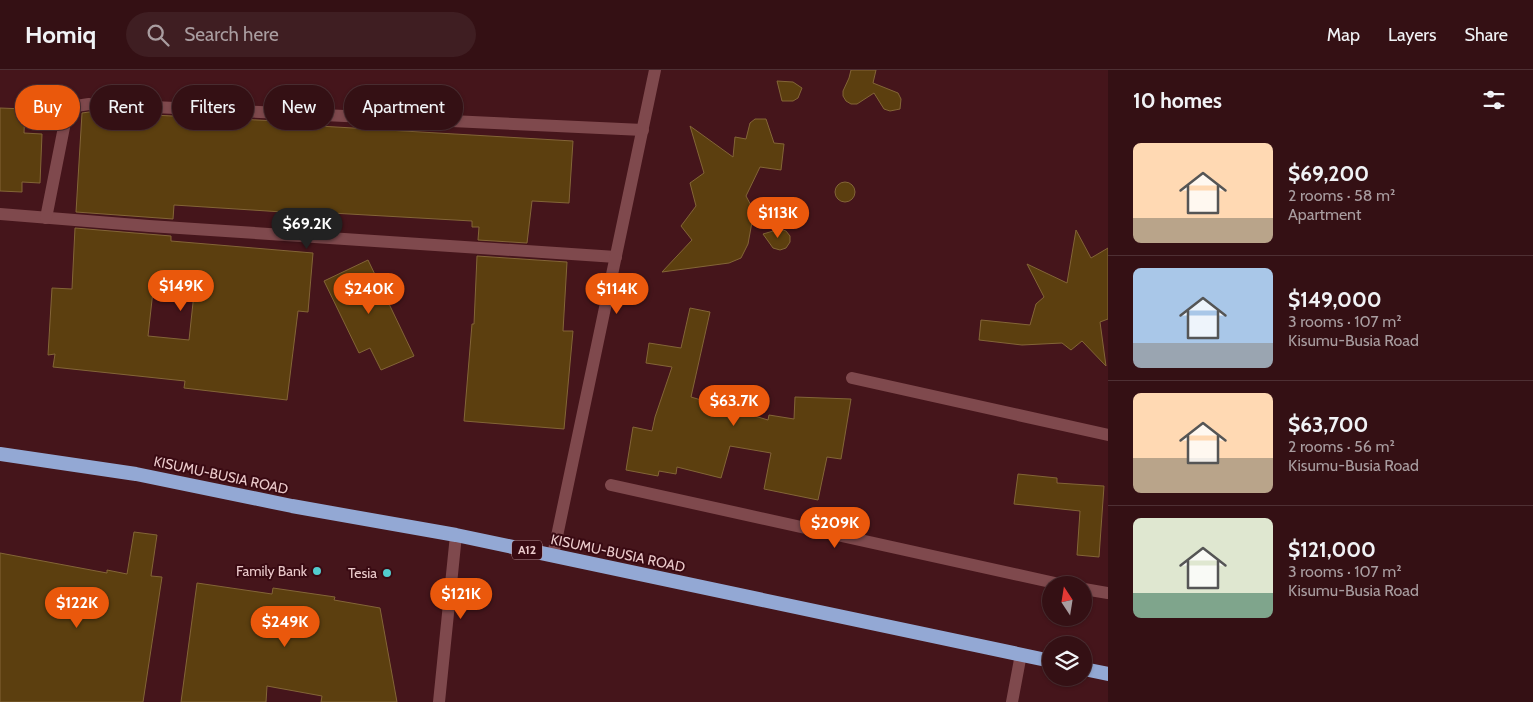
<!DOCTYPE html>
<html lang="en">
<head>
<meta charset="utf-8">
<style>
	body { margin:0; font-family:Cabin,sans-serif; background:#3f1e22; color:#f1f3f6; height:100vh; display:flex; flex-direction:column; font-size:19px; white-space:nowrap }
	* { box-sizing:border-box; margin:0 }
	p { font-size:16px; color:#a99da0 }
	.icon { flex:none; width:28px; height:28px; fill:none; stroke:currentColor; stroke-width:2; stroke-linecap:round; stroke-linejoin:round }
	.map { position:relative; flex:1; overflow:hidden }
	.sheet { display:flex; flex-direction:column; background:#341014; width:425px }
	.sheet>* { flex:none }
	.guide { position:absolute; left:15px; top:15px; width:475px; height:45px; display:flex; gap:10px }
	.needle { width:32px; rotate:348deg }
	.tools { position:absolute; left:1042px; top:506px; display:grid; gap:10px }
	.tools a { display:grid; place-items:center; width:50px; height:50px; border-radius:50%; background:#341014; box-shadow:0 1px 4px #0004,0 0 0 1px #4e3034; font-size:25px }
	.price { position:absolute; translate:-50% -42px; padding:0 11px; border-radius:18px; background:#ea580c; color:#fff; font-size:16px; line-height:32px; filter:drop-shadow(0 1px 2px #0008) }
	.price::after { content:''; position:absolute; left:50%; top:30px; width:15px; height:11px; margin-left:-8px; background:inherit; clip-path:polygon(0 0,100% 0,50% 100%) }
	.price.current { background:#222; color:#fff }
	ul { padding:0; list-style:none }
	li { display:flex; align-items:center; gap:15px; height:125px; padding:0 25px }
	li+li { border-top:1px solid #4e3034 }
	li span { display:grid; place-items:center; flex:none; width:140px; height:100px; border-radius:8px; color:#555 }
	li>.icon { margin-inline-start:auto }
	span .icon { width:60px; height:60px; fill:#fffc; stroke-width:1 }
	li b { font-size:21px }
	h2 { display:flex; justify-content:space-between; align-items:center; height:60px; padding:0 25px; font-size:21px }
	.chip { padding:0 18px; border-radius:22px; background:#341014; box-shadow:0 1px 4px #0004,0 0 0 1px #4e3034; font-size:18px; line-height:45px }
	.chip.current { background:#ea580c; color:#fff }
	header { display:flex; align-items:center; gap:30px; box-sizing:border-box; height:70px; padding:0 25px; background:#341014; border-bottom:1px solid #4e3034 }
	header strong { font-size:24px }
	nav { display:flex; gap:28px; margin-inline-start:auto; font-size:18px }
	.search { width:350px; height:45px; background:#3f1e22; display:flex; align-items:center; gap:12px; box-sizing:border-box; padding:0 18px; border-radius:28px; color:#a99da0; font-size:19px }
	main { display:flex; flex:1; min-height:0 }
	.map>svg:first-child { display:block }
	.building { fill:#5c3f0f; stroke:#836537; fill-rule:evenodd }
	.lines { fill:none; stroke-linecap:round; stroke-linejoin:round }
	.service { stroke:#7f494d; stroke-width:12 }
	.minor { stroke:#7f494d; stroke-width:12 }
	.trunk { stroke:#93a8d4; stroke-width:14 }
	.poi-dot { fill:#52cdce; stroke:#390a12; stroke-width:2 }
	.labels { text-anchor:middle; stroke-width:4; stroke-linejoin:round; paint-order:stroke }
	.shield { fill:#390a12; stroke:#b69194; stroke-width:1 }
	.shield-label { font-size:12px; font-weight:bold; fill:#eccbcc }
	.street-label { font-size:14px; fill:#eccbcc; stroke:#390a12 }
	.poi-label { font-size:14px; fill:#eccbcc; stroke:#390a12; text-anchor:end }
</style>
</head>
<body>
<header>
<strong>Homiq</strong>
<div class="search"><svg class="icon" aria-label="search" viewBox="0 0 24 24"><circle cx="10" cy="10" r="6"/><path d="M15 15l6 6"/></svg>Search here</div>
<nav><a>Map</a><a>Layers</a><a>Share</a></nav>
</header>
<main>
<div class="map">
<svg width="1108" height="632" viewBox="0 0 1108 632">
	<rect width="100%" height="100%" fill="#45151b"/>
	<g class="building">
		<polygon points="851,0 876,0 873,13 898,23 901,29 900,39 890,41 884,39 874,23 857,34 851,34 846,31 843,26 843,21 849,8"/>
		<polygon points="777,11 793,12 802,18 798,28 793,31 782,31"/>
		<polygon points="0,38 25,39 24,63 42,64 40,113 22,112 22,122 0,121"/>
		<polygon points="89,42 320,53 319,56 573,71 569,133 532,131 527,173 478,170 479,157 472,157 472,151 314,142 314,144 174,135 173,149 76,142 82,43"/>
		<polygon points="755,49 766,49 774,73 784,74 781,100 760,97 746,126 754,141 748,174 741,188 729,193 662,202 692,170 681,156 696,136 690,113 704,103 690,56 733,87 735,67 746,69 750,53"/>
		<circle cx="845" cy="122" r="10"/>
		<path d="M75 158 171 166V171L313 183 308 242 298 241 287 330 184 318 185 311 53 297 55 284 48 285 52 218 72 219ZM154 212 195 214 189 270 148 266Z"/>
		<polygon points="780,159 786,161 790,166 790,172 786,178 780,180 773,178 763,164"/>
		<polygon points="1076,160 1091,188 1108,178 1108,249 1100,252 1106,296 1082,271 1071,280 1062,273 1022,275 979,270 981,250 1030,255 1036,234 1044,227 1027,194 1067,213"/>
		<polygon points="477,186 567,192 563,261 573,261 564,359 464,351 472,254 474,254"/>
		<polygon points="368,190 414,286 381,300 370,278 359,283 324,211"/>
		<polygon points="690,238 710,242 691,327 768,350 769,345 794,349 795,327 851,329 841,389 827,387 818,430 764,419 771,383 730,376 721,408 677,397 676,404 659,401 658,406 626,400 633,357 652,361 655,347 672,297 646,293 649,273 681,278"/>
		<polygon points="1018,404 1057,408 1057,413 1104,416 1099,487 1077,485 1080,441 1014,434"/>
		<polygon points="134,462 157,465 151,506 162,507 143,632 0,632 0,483 107,503 107,500 127,504"/>
		<polygon points="197,513 272,524 273,518 335,527 334,530 380,538 397,632 321,632 322,626 267,616 266,632 181,632"/>
	</g>
	<g class="lines">
		<polyline class="service" points="852,308 1108,365"/>
		<g class="minor">
			<polyline points="0,144 149,156 616,187"/>
			<polyline points="46,148 67,42 76,36 89,34 643,60"/>
			<polyline points="611,415 1064,515"/>
			<polyline points="553,485 655,0"/>
			<polyline points="1084,519 1108,523"/>
			<polyline points="439,632 456,465"/>
			<polyline points="1012,632 1021,584"/>
		</g>
		<g class="trunk">
			<polyline points="0,384 136,404 292,436 456,465 1051,591"/>
			<polyline points="1084,599 1108,604"/>
		</g>
	</g>
	<g class="poi-dot">
		<circle cx="317" cy="501" r="5"/>
		<circle cx="387" cy="503" r="5"/>
	</g>
	<g class="labels">
		<rect class="shield" x="512" y="470.5" width="30" height="19" rx="4"/>
		<g class="shield-label">
			<text x="527" y="484">A12</text>
		</g>
		<g class="street-label">
			<text transform="translate(221 405) rotate(12)" y="5">KISUMU-BUSIA ROAD</text>
			<text transform="translate(618 483) rotate(12)" y="5">KISUMU-BUSIA ROAD</text>
		</g>
		<g class="poi-label">
			<text x="307" y="506">Family Bank</text>
			<text x="377" y="508">Tesia</text>
		</g>
	</g>
</svg>
<div class="tools">
<a><svg class="needle" viewBox="-14 -14 28 28"><path d="M0-13l5 13h-10z" fill="#e53935"/><path d="M0 13l5-13h-10z" fill="#a99da0"/></svg></a>
<a><svg class="icon" aria-label="layers" viewBox="0 0 24 24"><path d="M12 4l9 5-9 5-9-5zM3 14l9 5 9-5"/></svg></a>
</div>
<b class="price" style="left:778px;top:169px">$113K</b>
<b class="price current" style="left:307px;top:180px">$69.2K</b>
<b class="price" style="left:181px;top:242px">$149K</b>
<b class="price" style="left:369px;top:245px">$240K</b>
<b class="price" style="left:617px;top:245px">$114K</b>
<b class="price" style="left:734px;top:357px">$63.7K</b>
<b class="price" style="left:835px;top:479px">$209K</b>
<b class="price" style="left:461px;top:550px">$121K</b>
<b class="price" style="left:77px;top:559px">$122K</b>
<b class="price" style="left:285px;top:578px">$249K</b>
<div class="guide">
<a class="chip current">Buy</a>
<a class="chip">Rent</a>
<a class="chip">Filters</a>
<a class="chip">New</a>
<a class="chip">Apartment</a>
</div>
</div>
<section class="sheet">
<h2>10 homes<svg class="icon" aria-label="filters" viewBox="0 0 24 24"><path d="M4 7h16M4 17h16"/><circle cx="9" cy="7" r="2"/><circle cx="15" cy="17" r="2"/></svg></h2>
<ul>
<li><span style="background:linear-gradient(#ffd9b3 75%,#b9a48a 0)"><svg class="icon" aria-label="home" viewBox="0 0 24 24"><path d="M3 11l9-7 9 7M6 9v11h12V9"/></svg></span><div><b>$69,200</b><p>2 rooms · 58 m²</p><p>Apartment</p></div></li>
<li><span style="background:linear-gradient(#a9c7e8 75%,#9aa5b1 0)"><svg class="icon" aria-label="home" viewBox="0 0 24 24"><path d="M3 11l9-7 9 7M6 9v11h12V9"/></svg></span><div><b>$149,000</b><p>3 rooms · 107 m²</p><p>Kisumu-Busia Road</p></div></li>
<li><span style="background:linear-gradient(#ffd9b3 65%,#b9a48a 0)"><svg class="icon" aria-label="home" viewBox="0 0 24 24"><path d="M3 11l9-7 9 7M6 9v11h12V9"/></svg></span><div><b>$63,700</b><p>2 rooms · 56 m²</p><p>Kisumu-Busia Road</p></div></li>
<li><span style="background:linear-gradient(#dfe7d0 75%,#7fa58c 0)"><svg class="icon" aria-label="home" viewBox="0 0 24 24"><path d="M3 11l9-7 9 7M6 9v11h12V9"/></svg></span><div><b>$121,000</b><p>3 rooms · 107 m²</p><p>Kisumu-Busia Road</p></div></li>
</ul>
</section>
</main>
</body>
</html>
